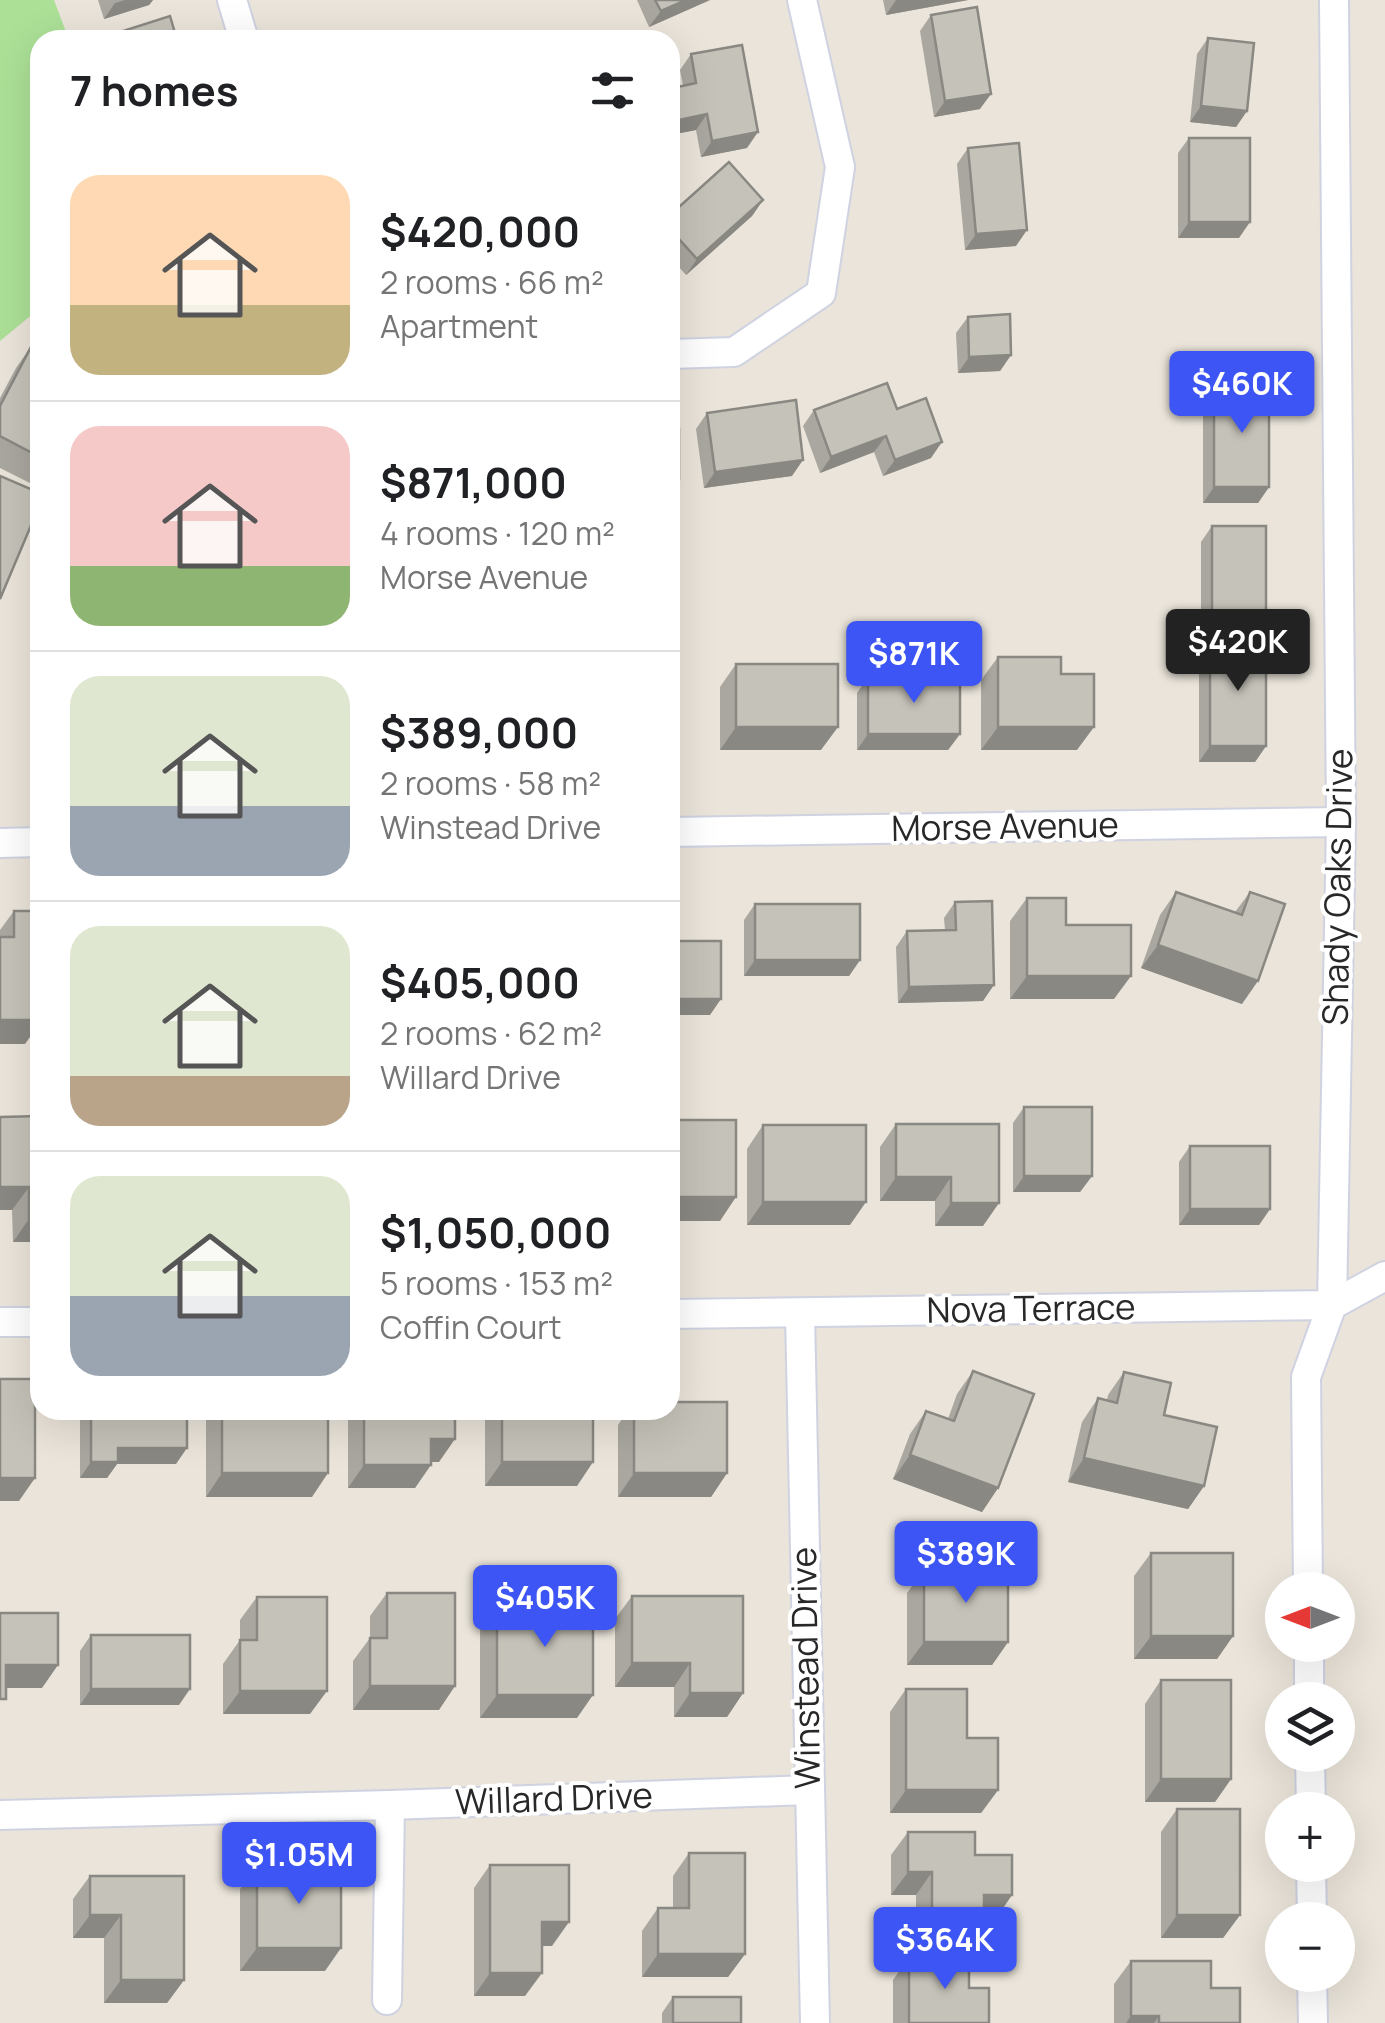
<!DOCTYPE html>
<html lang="en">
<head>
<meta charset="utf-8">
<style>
	body { margin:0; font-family:Manrope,sans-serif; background:#f2f2f2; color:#202124; height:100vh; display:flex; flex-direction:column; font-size:38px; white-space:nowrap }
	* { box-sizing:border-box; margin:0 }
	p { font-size:32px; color:#757577 }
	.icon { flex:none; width:55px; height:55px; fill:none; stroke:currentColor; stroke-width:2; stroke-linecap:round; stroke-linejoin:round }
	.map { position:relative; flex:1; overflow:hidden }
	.drawer { position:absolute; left:30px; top:30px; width:650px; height:1390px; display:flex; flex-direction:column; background:#fff; border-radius:30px; box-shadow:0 10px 40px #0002 }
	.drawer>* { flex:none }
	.needle { width:65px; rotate:270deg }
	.fabs { position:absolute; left:1265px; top:1572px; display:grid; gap:20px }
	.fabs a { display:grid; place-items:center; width:90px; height:90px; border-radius:50%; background:#fff; box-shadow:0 10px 40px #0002; font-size:50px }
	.price { position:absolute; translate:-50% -85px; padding:0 22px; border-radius:10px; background:#3d55f4; color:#fff; font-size:32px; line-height:65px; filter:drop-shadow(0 2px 5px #0008) }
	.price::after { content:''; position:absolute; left:50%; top:60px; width:30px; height:22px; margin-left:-15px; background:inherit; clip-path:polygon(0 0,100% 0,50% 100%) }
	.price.selected { background:#222; color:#fff }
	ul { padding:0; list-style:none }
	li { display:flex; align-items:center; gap:30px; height:250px; padding:0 40px }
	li+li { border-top:2px solid #e0e0e0 }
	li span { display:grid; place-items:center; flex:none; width:280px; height:200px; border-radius:30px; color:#555 }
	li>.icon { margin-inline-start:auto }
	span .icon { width:120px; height:120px; fill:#fffc; stroke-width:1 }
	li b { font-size:42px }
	h2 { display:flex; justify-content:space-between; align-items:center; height:120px; padding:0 40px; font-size:42px }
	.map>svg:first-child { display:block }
	.green { fill:#ace097 }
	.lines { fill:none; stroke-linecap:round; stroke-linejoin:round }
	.street-casing { stroke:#cfd2e1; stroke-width:32 }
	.street { stroke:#fff; stroke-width:28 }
	.wall { fill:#a9a79f }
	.shaded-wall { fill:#8a8882 }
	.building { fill:#c5c2b9; stroke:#8a8882; stroke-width:2.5 }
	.labels { text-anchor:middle; stroke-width:8; stroke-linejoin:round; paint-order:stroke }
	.street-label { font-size:35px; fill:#282828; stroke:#fff }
</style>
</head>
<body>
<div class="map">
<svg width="1385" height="2023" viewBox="0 0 1385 2023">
	<rect width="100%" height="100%" fill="#eae4da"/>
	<polygon class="green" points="0,0 54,0 69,40 40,40 40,308 0,341"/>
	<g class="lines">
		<g class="street-casing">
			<g id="street">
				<polyline points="232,0 244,40"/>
				<polyline points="670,354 734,352 821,293 840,167 802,0"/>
				<polyline points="670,832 1341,822"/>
				<polyline points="0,843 40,842"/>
				<polyline points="800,1313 815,2023"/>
				<polyline points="670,1314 1332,1305 1385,1276"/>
				<polyline points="0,1322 40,1322"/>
				<polyline points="1308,1590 1306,1377 1332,1305 1341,822 1334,0"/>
				<polyline points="1309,1645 1309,1700"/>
				<polyline points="1310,1755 1311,1810"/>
				<polyline points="0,1815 390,1805 809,1790"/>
				<polyline points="1311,1865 1312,1920"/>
				<polyline points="1312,1975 1313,2023"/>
				<polyline points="387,2000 390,1805"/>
			</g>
		</g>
		<use href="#street" class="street"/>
	</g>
	<g class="wall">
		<polygon points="98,0 153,0 149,5 104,19"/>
		<polygon points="637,0 710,0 649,27"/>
		<polygon points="883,0 968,0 886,15"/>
		<polygon points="931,15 980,109 934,117 920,31"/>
		<polygon points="123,31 177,40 117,40"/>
		<polygon points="1208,38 1247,111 1236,127 1190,122 1197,54"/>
		<polygon points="691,54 747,148 701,157 696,130 670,135 670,92 673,88 683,86 680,70"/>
		<polygon points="1189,138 1239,238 1178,238 1178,153"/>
		<polygon points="968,148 1016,246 965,250 957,164"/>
		<polygon points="763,200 752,216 686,275 670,257 670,215"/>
		<polygon points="968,317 1011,355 1000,371 958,373 956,333"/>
		<polygon points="32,345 40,349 40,468 30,483 0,468 0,398 16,368"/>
		<polygon points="1214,386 1269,487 1258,503 1203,503 1203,402"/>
		<polygon points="897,409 931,458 883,476 874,452 820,473 803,426 814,410"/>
		<polygon points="707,413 792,476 704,488 696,429"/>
		<polygon points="1212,526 1266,616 1255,632 1201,632 1201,542"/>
		<polygon points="1210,641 1266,746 1255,762 1199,762 1199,657"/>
		<polygon points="998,657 1061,674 1077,750 981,750 981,680"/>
		<polygon points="736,664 821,750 720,750 720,687"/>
		<polygon points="868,677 960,734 948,750 857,750 857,693"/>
		<polygon points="1176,892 1235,912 1250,892 1242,1004 1141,968 1160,915"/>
		<polygon points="1027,898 1066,925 1114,999 1010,999 1010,921"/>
		<polygon points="955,902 983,1001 898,1003 896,947 907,931 945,930 944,918"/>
		<polygon points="755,904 860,960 849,976 744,976 744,920"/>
		<polygon points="14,911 25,1044 0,1044 0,930"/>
		<polygon points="1024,1107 1092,1176 1080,1192 1013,1192 1013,1123"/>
		<polygon points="40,1116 40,1242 13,1242 12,1210 0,1210 0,1117"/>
		<polygon points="896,1124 999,1124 983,1226 935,1226 935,1201 880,1201 880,1147"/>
		<polygon points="763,1125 850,1225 747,1225 747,1149"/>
		<polygon points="1190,1146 1270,1209 1259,1225 1179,1225 1179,1162"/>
		<polygon points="973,1371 998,1488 982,1512 893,1479 910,1434 926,1411 948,1419 957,1394"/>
		<polygon points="1124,1372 1164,1415 1204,1486 1188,1509 1068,1482 1082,1422 1098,1398 1107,1400 1108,1395"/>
		<polygon points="80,1410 187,1410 176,1464 117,1464 107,1478 80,1478"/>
		<polygon points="206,1410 328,1410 312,1497 206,1497"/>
		<polygon points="348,1410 455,1410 439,1462 431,1462 415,1488 348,1488"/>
		<polygon points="485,1410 593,1410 577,1486 485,1486"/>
		<polygon points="628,1410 670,1410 727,1473 711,1497 618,1497 618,1425"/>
		<polygon points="1151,1553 1233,1636 1217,1659 1134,1659 1134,1576"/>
		<polygon points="924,1570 1008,1642 992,1665 907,1665 907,1593"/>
		<polygon points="387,1593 439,1710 353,1710 353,1661 370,1638 370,1616"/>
		<polygon points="632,1596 743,1693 727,1717 674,1717 674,1687 615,1687 615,1619"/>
		<polygon points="257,1597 310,1714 223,1714 223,1664 240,1640 240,1620"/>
		<polygon points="497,1606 577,1718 480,1718 480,1629"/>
		<polygon points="91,1635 179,1705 80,1705 80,1651"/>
		<polygon points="1161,1680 1231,1779 1215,1802 1145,1802 1145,1704"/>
		<polygon points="906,1689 967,1738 998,1790 981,1813 890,1813 890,1712"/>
		<polygon points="1177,1809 1240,1915 1223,1938 1161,1938 1161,1832"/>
		<polygon points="908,1832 975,1855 1012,1895 996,1918 982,1918 967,1940 916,1940 916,1895 891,1895 891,1855"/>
		<polygon points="689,1853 745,1954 728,1977 642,1977 642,1931 658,1908 673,1908 673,1876"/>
		<polygon points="490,1865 552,1946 542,1946 525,1996 474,1996 474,1888"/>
		<polygon points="257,1866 325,1971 240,1971 240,1889"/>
		<polygon points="90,1876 184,1980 167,2003 104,2003 104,1938 73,1938 73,1899"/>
		<polygon points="909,1957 969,1988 989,2023 893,2023 893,1980"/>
		<polygon points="1131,1961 1240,2023 1114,2023 1114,1984"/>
		<polygon points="673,1997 741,2023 662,2023 662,2013"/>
	</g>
	<g class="shaded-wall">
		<polygon points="125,0 153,0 149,5 104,19 115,3"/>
		<polygon points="686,0 710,0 649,27 661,11"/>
		<polygon points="896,0 968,0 886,15"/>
		<polygon points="991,94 980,109 934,117 945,101"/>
		<polygon points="1201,106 1247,111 1236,127 1190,122"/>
		<polygon points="707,114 696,130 670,135 670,132 679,120"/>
		<polygon points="758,132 747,148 701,157 712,141"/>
		<polygon points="763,200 752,216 686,275 697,259"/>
		<polygon points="1189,222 1250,222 1239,238 1178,238"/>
		<polygon points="1027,230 1016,246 965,250 976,234"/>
		<polygon points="1011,355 1000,371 958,373 969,357"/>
		<polygon points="886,436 874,452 820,473 831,457"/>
		<polygon points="942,442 931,458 883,476 895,460"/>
		<polygon points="803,460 792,476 704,488 715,472"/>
		<polygon points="670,479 679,479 670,492"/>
		<polygon points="1214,487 1269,487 1258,503 1203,503"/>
		<polygon points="1212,616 1266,616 1255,632 1201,632"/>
		<polygon points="736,727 838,727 821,750 720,750"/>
		<polygon points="998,727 1094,727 1077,750 981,750"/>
		<polygon points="868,734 960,734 948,750 857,750"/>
		<polygon points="1210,746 1266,746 1255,762 1199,762"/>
		<polygon points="1158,945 1258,981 1242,1004 1141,968"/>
		<polygon points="755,960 860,960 849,976 744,976"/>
		<polygon points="1027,976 1131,976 1114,999 1010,999"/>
		<polygon points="994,985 983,1001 898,1003 909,987"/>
		<polygon points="670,999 721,999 710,1015 670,1015"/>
		<polygon points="0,1020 40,1020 40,1023 25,1044 0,1044"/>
		<polygon points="1024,1176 1092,1176 1080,1192 1013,1192"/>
		<polygon points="896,1177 951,1177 935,1201 880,1201"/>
		<polygon points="0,1187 29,1187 12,1210 0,1210"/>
		<polygon points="670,1197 736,1197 720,1221 670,1221"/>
		<polygon points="763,1202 866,1202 850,1225 747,1225"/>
		<polygon points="951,1203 999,1203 983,1226 935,1226"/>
		<polygon points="1190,1209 1270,1209 1259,1225 1179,1225"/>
		<polygon points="29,1219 40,1219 40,1242 13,1242"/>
		<polygon points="431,1439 455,1439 439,1462 415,1462"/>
		<polygon points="118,1448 187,1448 176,1464 117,1464 107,1478 80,1478 91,1462"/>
		<polygon points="910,1455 998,1488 982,1512 893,1479"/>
		<polygon points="1084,1458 1204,1486 1188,1509 1068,1482"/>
		<polygon points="502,1462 593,1462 577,1486 485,1486"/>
		<polygon points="364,1465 431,1465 415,1488 348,1488"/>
		<polygon points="222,1473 328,1473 312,1497 206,1497"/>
		<polygon points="634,1473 727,1473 711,1497 618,1497"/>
		<polygon points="0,1478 35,1478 19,1501 0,1501"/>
		<polygon points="1151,1636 1233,1636 1217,1659 1134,1659"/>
		<polygon points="924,1642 1008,1642 992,1665 907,1665"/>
		<polygon points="632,1663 690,1663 674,1687 615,1687"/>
		<polygon points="6,1665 58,1665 42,1688 0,1688"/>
		<polygon points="370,1686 455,1686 439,1710 353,1710"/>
		<polygon points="91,1689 190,1689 179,1705 80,1705"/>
		<polygon points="240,1691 327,1691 310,1714 223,1714"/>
		<polygon points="690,1693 743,1693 727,1717 674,1717"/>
		<polygon points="497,1695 593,1695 577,1718 480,1718"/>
		<polygon points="1161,1779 1231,1779 1215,1802 1145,1802"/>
		<polygon points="906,1790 998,1790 981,1813 890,1813"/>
		<polygon points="908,1872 932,1872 916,1895 891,1895"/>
		<polygon points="984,1895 1012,1895 996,1918 982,1918 967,1940 916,1940 932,1916"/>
		<polygon points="90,1915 121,1915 104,1938 73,1938"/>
		<polygon points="1177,1915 1240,1915 1223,1938 1161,1938"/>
		<polygon points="542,1922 569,1922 552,1946 525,1946"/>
		<polygon points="257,1948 341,1948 325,1971 240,1971"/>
		<polygon points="658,1954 745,1954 728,1977 642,1977"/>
		<polygon points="490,1973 542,1973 525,1996 474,1996"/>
		<polygon points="121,1980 184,1980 167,2003 104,2003"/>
		<polygon points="1131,2016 1159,2016 1154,2023 1126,2023"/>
	</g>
	<g class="building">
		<polygon points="655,0 686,0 661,11"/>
		<polygon points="977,7 991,94 945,101 931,15"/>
		<polygon points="170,16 177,40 126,40 123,31"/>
		<polygon points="1208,38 1254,43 1247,111 1201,106"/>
		<polygon points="742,45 758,132 712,141 707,114 679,120 673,88 696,83 691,54"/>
		<rect x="1189" y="138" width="61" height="84"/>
		<polygon points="1019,143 1027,230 976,234 968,148"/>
		<polygon points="729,162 763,200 697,259 670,229 670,215"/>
		<polygon points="1010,314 1011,355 969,357 968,317"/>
		<polygon points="32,345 40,349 40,457 0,436 0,406"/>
		<polygon points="887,383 897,409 926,398 942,442 895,460 886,436 831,457 814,410"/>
		<rect x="1214" y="386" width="55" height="101"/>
		<polygon points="796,400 803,460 715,472 707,413"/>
		<rect x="670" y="429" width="9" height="50"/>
		<polygon points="0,476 40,493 40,504 0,599"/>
		<rect x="1212" y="526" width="54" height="90"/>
		<rect x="1210" y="641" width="56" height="105"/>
		<polygon points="998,657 1061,657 1061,674 1094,674 1094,727 998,727"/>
		<rect x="736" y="664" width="102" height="63"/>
		<rect x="868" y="677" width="92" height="57"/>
		<polygon points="1176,892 1242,915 1250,892 1285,904 1258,981 1158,945"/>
		<polygon points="1027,898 1066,898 1066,925 1131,925 1131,976 1027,976"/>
		<polygon points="992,901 994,985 909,987 907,931 956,930 955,902"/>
		<rect x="755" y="904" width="105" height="56"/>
		<polygon points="670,909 671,941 721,941 721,999 670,999"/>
		<polygon points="14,911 40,911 40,1020 0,1020 0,937 14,937"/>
		<rect x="1024" y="1107" width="68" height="69"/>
		<polygon points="40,1116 40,1219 29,1219 29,1187 0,1187 0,1117"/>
		<rect x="670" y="1120" width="66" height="77"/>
		<polygon points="896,1124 999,1124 999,1203 951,1203 951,1177 896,1177"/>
		<rect x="763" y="1125" width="103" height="77"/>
		<rect x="1190" y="1146" width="80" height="63"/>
		<polygon points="973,1371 1034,1394 998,1488 910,1455 926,1411 954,1421"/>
		<polygon points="1124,1372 1171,1383 1164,1415 1217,1427 1204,1486 1084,1458 1098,1398 1117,1403"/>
		<rect x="0" y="1379" width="35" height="99"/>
		<polygon points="670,1402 727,1402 727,1473 634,1473 634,1410 670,1410"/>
		<polygon points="91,1410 187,1410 187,1448 118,1448 118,1462 91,1462"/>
		<rect x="222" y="1410" width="106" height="63"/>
		<polygon points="364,1410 455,1410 455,1439 431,1439 431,1465 364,1465"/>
		<rect x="502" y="1410" width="91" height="52"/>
		<rect x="1151" y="1553" width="82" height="83"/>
		<rect x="924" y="1570" width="84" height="72"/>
		<polygon points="387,1593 455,1593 455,1686 370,1686 370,1638 387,1638"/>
		<polygon points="632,1596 743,1596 743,1693 690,1693 690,1663 632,1663"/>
		<polygon points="257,1597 327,1597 327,1691 240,1691 240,1640 257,1640"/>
		<rect x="497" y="1606" width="96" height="89"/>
		<polygon points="0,1613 58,1613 58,1665 6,1665 6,1699 0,1699"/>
		<rect x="91" y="1635" width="99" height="54"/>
		<rect x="1161" y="1680" width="70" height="99"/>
		<polygon points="906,1689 967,1689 967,1738 998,1738 998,1790 906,1790"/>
		<rect x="1177" y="1809" width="63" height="106"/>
		<polygon points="908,1832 975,1832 975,1855 1012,1855 1012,1895 984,1895 984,1916 932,1916 932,1872 908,1872"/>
		<polygon points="689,1853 745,1853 745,1954 658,1954 658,1908 689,1908"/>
		<polygon points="490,1865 569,1865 569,1922 542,1922 542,1973 490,1973"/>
		<rect x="257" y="1866" width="84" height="82"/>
		<polygon points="90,1876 184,1876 184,1980 121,1980 121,1915 90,1915"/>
		<polygon points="909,1957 969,1957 969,1988 989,1988 989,2023 909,2023"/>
		<polygon points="1131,1961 1211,1961 1211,1988 1240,1988 1240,2023 1159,2023 1159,2016 1131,2016"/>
		<rect x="673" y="1997" width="68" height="26"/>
	</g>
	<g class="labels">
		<g class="street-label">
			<text transform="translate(1005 827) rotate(-1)" y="12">Morse Avenue</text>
			<text transform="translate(1338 887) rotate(-89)" y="12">Shady Oaks Drive</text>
			<text transform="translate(1031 1309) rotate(-1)" y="12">Nova Terrace</text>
			<text transform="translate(806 1668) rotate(-91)" y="12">Winstead Drive</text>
			<text transform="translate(554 1799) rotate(-2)" y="12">Willard Drive</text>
		</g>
	</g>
</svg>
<div class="fabs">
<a><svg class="needle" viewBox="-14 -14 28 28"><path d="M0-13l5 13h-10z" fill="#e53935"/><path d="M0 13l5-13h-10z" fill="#757577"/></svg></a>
<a><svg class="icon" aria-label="layers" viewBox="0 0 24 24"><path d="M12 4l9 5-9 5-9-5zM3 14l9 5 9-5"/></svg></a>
<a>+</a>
<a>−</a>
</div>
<b class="price" style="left:1242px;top:436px">$460K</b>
<b class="price selected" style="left:1238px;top:694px">$420K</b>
<b class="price" style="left:914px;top:706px">$871K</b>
<b class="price" style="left:966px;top:1606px">$389K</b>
<b class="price" style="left:545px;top:1650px">$405K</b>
<b class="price" style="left:299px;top:1907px">$1.05M</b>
<b class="price" style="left:945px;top:1992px">$364K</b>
<section class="drawer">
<h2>7 homes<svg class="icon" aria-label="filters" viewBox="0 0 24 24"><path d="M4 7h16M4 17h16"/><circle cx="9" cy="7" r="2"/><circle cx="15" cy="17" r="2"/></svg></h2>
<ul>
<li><span style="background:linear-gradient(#ffd9b3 65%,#c2b280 0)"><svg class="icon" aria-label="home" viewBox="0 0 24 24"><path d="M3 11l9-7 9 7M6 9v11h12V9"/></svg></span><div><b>$420,000</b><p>2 rooms · 66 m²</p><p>Apartment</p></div></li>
<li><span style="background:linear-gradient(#f6c9c9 70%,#8fb573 0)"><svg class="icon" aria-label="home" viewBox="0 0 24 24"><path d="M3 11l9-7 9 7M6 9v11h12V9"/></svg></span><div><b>$871,000</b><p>4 rooms · 120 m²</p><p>Morse Avenue</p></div></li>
<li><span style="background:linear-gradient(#dfe7d0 65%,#9aa5b1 0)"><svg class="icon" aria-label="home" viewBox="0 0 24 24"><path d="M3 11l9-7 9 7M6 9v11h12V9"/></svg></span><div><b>$389,000</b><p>2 rooms · 58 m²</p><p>Winstead Drive</p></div></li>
<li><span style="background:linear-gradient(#dfe7d0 75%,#b9a48a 0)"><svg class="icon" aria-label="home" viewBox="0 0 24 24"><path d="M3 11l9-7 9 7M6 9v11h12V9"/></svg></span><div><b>$405,000</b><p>2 rooms · 62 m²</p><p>Willard Drive</p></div></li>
<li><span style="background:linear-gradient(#dfe7d0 60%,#9aa5b1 0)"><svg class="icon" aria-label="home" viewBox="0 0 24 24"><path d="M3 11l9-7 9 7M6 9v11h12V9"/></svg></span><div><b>$1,050,000</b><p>5 rooms · 153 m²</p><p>Coffin Court</p></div></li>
</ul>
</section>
</div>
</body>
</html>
